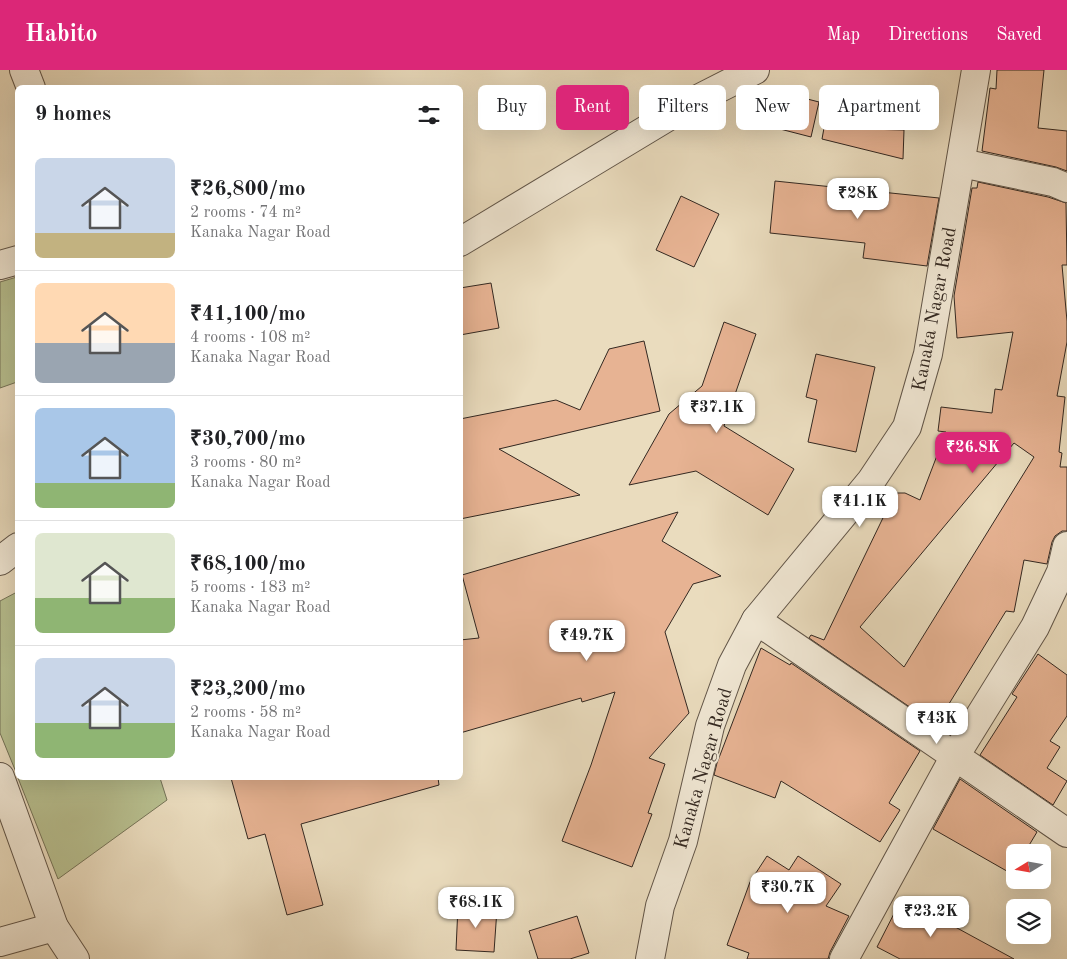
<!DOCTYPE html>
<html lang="en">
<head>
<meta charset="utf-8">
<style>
	body { margin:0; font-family:"Old Standard TT",serif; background:#f2f2f2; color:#202124; height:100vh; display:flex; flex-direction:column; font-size:19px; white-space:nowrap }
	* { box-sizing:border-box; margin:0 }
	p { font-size:16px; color:#757577 }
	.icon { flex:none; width:28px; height:28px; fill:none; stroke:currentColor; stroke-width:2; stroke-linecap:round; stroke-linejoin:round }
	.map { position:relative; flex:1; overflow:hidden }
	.panel { position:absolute; left:15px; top:15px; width:448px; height:695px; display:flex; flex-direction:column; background:#fff; border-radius:8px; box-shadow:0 5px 20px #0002 }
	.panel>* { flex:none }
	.top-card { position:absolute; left:478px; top:15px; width:475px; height:45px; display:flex; gap:10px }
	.needle { width:32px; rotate:259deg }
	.controls { position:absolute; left:1006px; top:774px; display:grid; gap:10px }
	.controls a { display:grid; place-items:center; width:45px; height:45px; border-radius:8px; background:#fff; box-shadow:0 5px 20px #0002; font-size:25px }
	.price { position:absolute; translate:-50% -42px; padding:0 11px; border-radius:10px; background:#fff; color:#222; font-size:16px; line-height:32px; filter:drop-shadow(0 1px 2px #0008) }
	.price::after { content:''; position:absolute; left:50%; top:30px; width:15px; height:11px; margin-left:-8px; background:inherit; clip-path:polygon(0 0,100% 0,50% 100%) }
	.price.current { background:#db2777; color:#fff }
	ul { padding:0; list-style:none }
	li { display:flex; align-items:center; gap:15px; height:125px; padding:0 20px }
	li+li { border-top:1px solid #e0e0e0 }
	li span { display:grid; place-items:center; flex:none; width:140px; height:100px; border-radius:8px; color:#555 }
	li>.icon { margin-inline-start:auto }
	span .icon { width:60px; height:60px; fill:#fffc; stroke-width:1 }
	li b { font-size:21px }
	h2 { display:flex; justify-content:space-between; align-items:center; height:60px; padding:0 20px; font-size:21px }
	.pill { padding:0 18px; border-radius:8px; background:#fff; box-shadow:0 5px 20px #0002; font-size:18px; line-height:45px }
	.pill.current { background:#db2777; color:#fff }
	header { display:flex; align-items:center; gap:30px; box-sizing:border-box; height:70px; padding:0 25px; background:#db2777; color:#fff }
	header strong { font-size:24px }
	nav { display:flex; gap:28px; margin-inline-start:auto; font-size:18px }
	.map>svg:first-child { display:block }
	.green { fill:#b8c090; stroke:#767458 }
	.building { fill:#e7b393; stroke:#332821; fill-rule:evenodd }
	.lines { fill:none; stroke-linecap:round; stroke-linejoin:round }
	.street-casing { stroke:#615548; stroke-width:30 }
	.street { stroke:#f1e8d5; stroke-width:28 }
	.labels { text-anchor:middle; stroke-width:4.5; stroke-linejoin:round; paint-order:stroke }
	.street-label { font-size:19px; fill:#332821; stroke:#f1e8d5 }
</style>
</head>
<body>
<header>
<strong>Habito</strong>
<nav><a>Map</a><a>Directions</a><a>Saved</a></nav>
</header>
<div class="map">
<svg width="1067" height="889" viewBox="0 0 1067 889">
	<rect width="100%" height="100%" fill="#eadcbe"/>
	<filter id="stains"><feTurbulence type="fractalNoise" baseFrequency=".004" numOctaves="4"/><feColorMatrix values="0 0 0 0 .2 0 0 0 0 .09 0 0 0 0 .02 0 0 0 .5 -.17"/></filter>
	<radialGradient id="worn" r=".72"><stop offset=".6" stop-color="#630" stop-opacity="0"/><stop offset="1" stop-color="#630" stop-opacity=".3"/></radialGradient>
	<g class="green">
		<polygon points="17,207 17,312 0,318 0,212"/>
		<polygon points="17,522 18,707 0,663 0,531"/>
		<polygon points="18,708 160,708 167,730 58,809"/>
	</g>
	<g class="building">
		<polygon points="997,0 1044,0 1038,58 1067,61 1067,101 1056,97 982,81 990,18 996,19"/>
		<polygon points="784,23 819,32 811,67 780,59"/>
		<polygon points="824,58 904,60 903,89 822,69"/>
		<polygon points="775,111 939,128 927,196 863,188 865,173 770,163"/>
		<path d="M978 112 1048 127 1066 133 1067 195H1062L1067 251V272L1057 326 1065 327 1059 382 1062 383 1060 397H1067V461H1062L1055 466 1052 472 1047 494 1024 490 1014 542 1006 541 936 655 809 568 811 565 824 570 895 423H905L920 430 946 362 938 361 941 337 992 343 995 319 1002 320 1013 262 957 268 954 226 972 118H977ZM1014 373 1034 387 904 597 860 557Z"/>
		<polygon points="681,126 719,144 694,197 656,180"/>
		<polygon points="491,213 499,258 460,265 460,218"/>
		<polygon points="724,252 756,264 724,356 794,399 768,445 696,401 629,415 669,344 702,316"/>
		<polygon points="644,271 660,341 499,379 580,425 460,449 460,349 556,330 580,340 609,279"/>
		<polygon points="816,284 875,297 856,382 808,372 817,330 806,327"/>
		<polygon points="678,442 662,471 721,506 693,514 665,562 689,643 649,688 665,694 648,743 652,744 632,797 562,771 591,695 615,622 582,632 581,628 460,663 460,570 479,568 462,505"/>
		<polygon points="761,578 790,595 791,593 920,681 889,733 900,740 880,772 781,711 775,728 714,705 717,693"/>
		<polygon points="1038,584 1067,605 1067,646 1050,671 1060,677 1047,698 1067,711 1053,735 980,685 1017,627 1012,624"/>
		<polygon points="231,708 438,708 439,715 301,754 323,835 287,845 265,764 248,769"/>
		<polygon points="960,709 1037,762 1025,782 1015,782 1015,800 1012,804 933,759"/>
		<polygon points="767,786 789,800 798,786 841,814 826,836 849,846 830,882 828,889 747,889 749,883 727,875 750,812"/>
		<polygon points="902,828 1014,889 900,889 877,877"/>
		<polygon points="458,836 497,839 494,882 456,880"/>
		<polygon points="577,846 589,883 570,889 538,889 529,861"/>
	</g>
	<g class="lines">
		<g class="street-casing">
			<g id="street">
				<polyline points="24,0 31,18"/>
				<polyline points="961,93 1053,112 1067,118"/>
				<polyline points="460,172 694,31 755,0"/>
				<polyline points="0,195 18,190"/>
				<polyline points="0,491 18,477"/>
				<polyline points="756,550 1067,763"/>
				<polyline points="0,707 54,857 75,889"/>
				<polyline points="0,872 54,857"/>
				<polyline points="650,889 660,836 683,771 710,656 732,595 756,550 871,411 907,357 928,284 976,0"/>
				<polyline points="844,889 955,686 1035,557 1061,502 1067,476"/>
			</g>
		</g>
		<use href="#street" class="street"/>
	</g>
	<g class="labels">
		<g class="street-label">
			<text transform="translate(933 239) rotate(-79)" y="7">Kanaka Nagar Road</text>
			<text transform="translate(702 698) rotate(-74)" y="7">Kanaka Nagar Road</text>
		</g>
	</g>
	<rect width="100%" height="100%" filter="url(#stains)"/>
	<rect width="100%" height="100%" fill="url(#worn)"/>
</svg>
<div class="controls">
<a><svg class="needle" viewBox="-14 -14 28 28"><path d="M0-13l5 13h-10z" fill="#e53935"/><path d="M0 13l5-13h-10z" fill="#757577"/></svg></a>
<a><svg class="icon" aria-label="layers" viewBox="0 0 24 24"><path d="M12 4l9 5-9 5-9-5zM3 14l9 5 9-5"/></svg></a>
</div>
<b class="price" style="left:858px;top:150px">₹28K</b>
<b class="price" style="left:717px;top:364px">₹37.1K</b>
<b class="price current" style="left:973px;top:404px">₹26.8K</b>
<b class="price" style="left:860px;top:458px">₹41.1K</b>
<b class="price" style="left:587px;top:592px">₹49.7K</b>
<b class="price" style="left:937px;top:675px">₹43K</b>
<b class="price" style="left:788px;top:844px">₹30.7K</b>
<b class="price" style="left:476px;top:859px">₹68.1K</b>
<b class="price" style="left:931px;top:868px">₹23.2K</b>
<div class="top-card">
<a class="pill">Buy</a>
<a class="pill current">Rent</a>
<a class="pill">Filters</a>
<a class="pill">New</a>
<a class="pill">Apartment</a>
</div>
<section class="panel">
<h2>9 homes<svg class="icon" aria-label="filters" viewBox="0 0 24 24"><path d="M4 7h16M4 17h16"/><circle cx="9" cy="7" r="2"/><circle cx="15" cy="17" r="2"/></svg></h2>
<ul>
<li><span style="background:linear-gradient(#c9d6e8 75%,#c2b280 0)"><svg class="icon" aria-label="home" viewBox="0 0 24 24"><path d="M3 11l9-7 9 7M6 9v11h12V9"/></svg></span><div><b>₹26,800/mo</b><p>2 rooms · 74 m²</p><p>Kanaka Nagar Road</p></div></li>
<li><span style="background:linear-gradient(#ffd9b3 60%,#9aa5b1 0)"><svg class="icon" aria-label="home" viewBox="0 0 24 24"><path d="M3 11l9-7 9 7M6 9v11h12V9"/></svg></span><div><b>₹41,100/mo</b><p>4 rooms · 108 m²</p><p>Kanaka Nagar Road</p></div></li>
<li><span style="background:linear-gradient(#a9c7e8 75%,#8fb573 0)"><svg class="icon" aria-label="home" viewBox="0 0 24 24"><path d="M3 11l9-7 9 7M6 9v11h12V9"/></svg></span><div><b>₹30,700/mo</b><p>3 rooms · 80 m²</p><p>Kanaka Nagar Road</p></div></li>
<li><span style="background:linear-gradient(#dfe7d0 65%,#8fb573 0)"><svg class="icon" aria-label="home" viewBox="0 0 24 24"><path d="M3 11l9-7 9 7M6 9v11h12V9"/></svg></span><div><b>₹68,100/mo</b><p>5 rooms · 183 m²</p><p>Kanaka Nagar Road</p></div></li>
<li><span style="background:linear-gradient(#c9d6e8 65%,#8fb573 0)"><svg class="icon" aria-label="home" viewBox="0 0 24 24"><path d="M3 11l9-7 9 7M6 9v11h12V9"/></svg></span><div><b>₹23,200/mo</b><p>2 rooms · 58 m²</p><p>Kanaka Nagar Road</p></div></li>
</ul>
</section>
</div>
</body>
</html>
